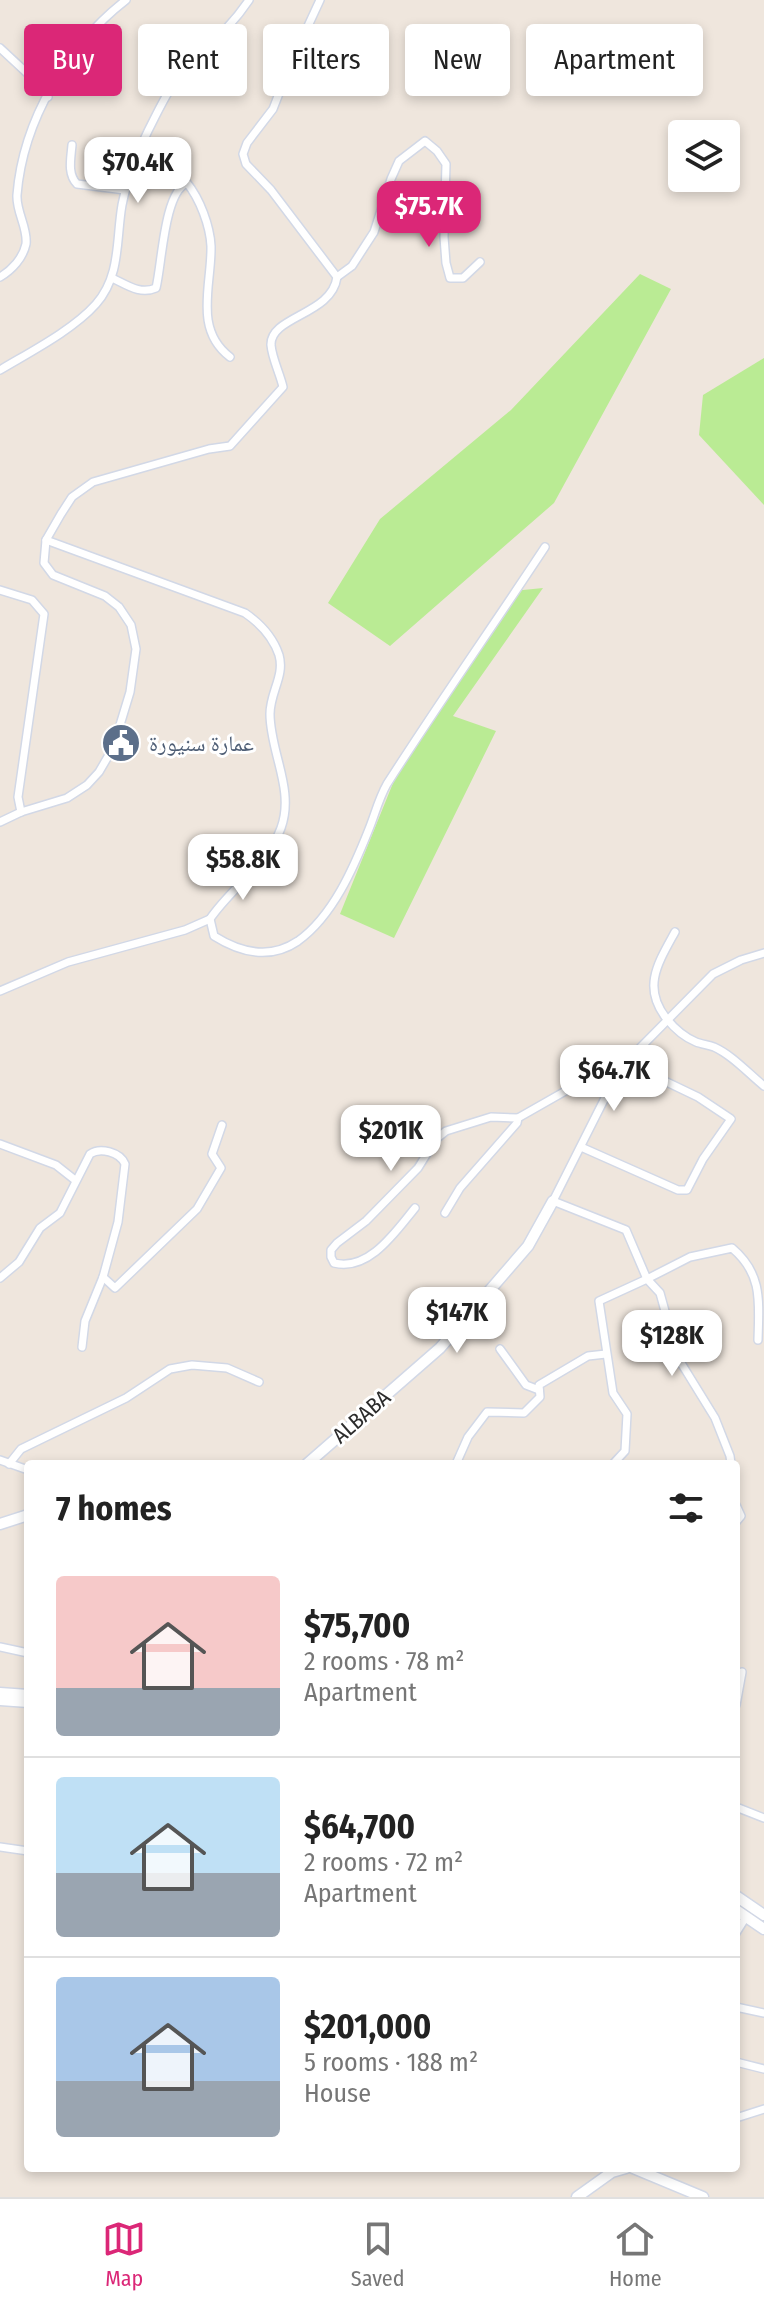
<!DOCTYPE html>
<html lang="en">
<head>
<meta charset="utf-8">
<style>
	body { margin:0; font-family:"Fira Sans Condensed","Noto Naskh Arabic",sans-serif; background:#f2f2f2; color:#222; height:100vh; display:flex; flex-direction:column; font-size:30px; white-space:nowrap }
	* { box-sizing:border-box; margin:0 }
	p { font-size:26px; color:#767676 }
	.icon { flex:none; width:44px; height:44px; fill:none; stroke:currentColor; stroke-width:2; stroke-linecap:round; stroke-linejoin:round }
	.map { position:relative; flex:1; overflow:hidden }
	.sheet { position:absolute; left:24px; top:1460px; width:716px; height:712px; display:flex; flex-direction:column; background:#fff; border-radius:8px; box-shadow:0 4px 12px #0003 }
	.sheet>* { flex:none }
	.banner { position:absolute; left:24px; top:24px; width:716px; height:72px; display:flex; gap:16px }
	.controls { position:absolute; left:668px; top:120px; display:grid; gap:16px }
	.controls a { display:grid; place-items:center; width:72px; height:72px; border-radius:8px; background:#fff; box-shadow:0 4px 12px #0003; font-size:40px }
	.price { position:absolute; translate:-50% -68px; padding:0 18px; border-radius:16px; background:#fff; color:#222; font-size:26px; line-height:52px; filter:drop-shadow(0 2px 4px #0008) }
	.price::after { content:''; position:absolute; left:50%; top:48px; width:24px; height:18px; margin-left:-12px; background:inherit; clip-path:polygon(0 0,100% 0,50% 100%) }
	.price.current { background:#db2777; color:#fff }
	ul { padding:0; list-style:none }
	li { display:flex; align-items:center; gap:24px; height:200px; padding:0 32px }
	li+li { border-top:2px solid #e0e0e0 }
	li span { display:grid; place-items:center; flex:none; width:224px; height:160px; border-radius:8px; color:#555 }
	li>.icon { margin-inline-start:auto }
	span .icon { width:96px; height:96px; fill:#fffc; stroke-width:1 }
	li b { font-size:34px }
	h2 { display:flex; justify-content:space-between; align-items:center; height:96px; padding:0 32px; font-size:34px }
	.pill { padding:0 28px; border-radius:8px; background:#fff; box-shadow:0 4px 12px #0003; font-size:28px; line-height:72px }
	.pill.current { background:#db2777; color:#fff }
	.dock { display:flex; justify-content:space-around; align-items:center; height:112px; border-top:2px solid #e0e0e0; background:#fff; font-size:22px; color:#767676 }
	.dock a { display:grid; justify-items:center; gap:4px }
	.dock .current { color:#db2777 }
	.map>svg:first-child { display:block }
	.green { fill:#baeb94 }
	.lines { fill:none; stroke-linecap:round; stroke-linejoin:round }
	.street-casing { stroke:#d2d8e6; stroke-width:10 }
	.secondary-casing { stroke:#d2d8e6; stroke-width:13 }
	.street { stroke:#fff; stroke-width:7 }
	.secondary { stroke:#fff; stroke-width:10 }
	.labels { text-anchor:middle; stroke-width:6; stroke-linejoin:round; paint-order:stroke }
	.service-label { font-size:22px; fill:#4e5e75; stroke:#fff; text-anchor:start }
	.street-label { font-size:22px; fill:#2c2c2c; stroke:#fff }
</style>
</head>
<body>
<div class="map">
<svg width="764" height="2197" viewBox="0 0 764 2197">
	<rect width="100%" height="100%" fill="#efe6dd"/>
	<g class="green">
		<polygon points="640,274 671,289 554,503 390,646 328,603 380,519 511,410"/>
		<polygon points="764,358 764,505 699,435 703,395"/>
		<polygon points="543,588 453,716 496,731 394,938 340,914 406,751 513,591"/>
	</g>
	<g class="lines">
		<g class="street-casing">
			<g id="street">
				<polyline points="0,48 42,87 48,97"/>
				<path d="M72 145C71 158 67 174 77 184L125 190"/>
				<path d="M0 277C12 270 23 258 26 244 28 228 16 212 17 195 23 120 68 45 126 0"/>
				<polyline points="337,277 352,266 374,232 391,179 399,161 425,141 437,151 446,164 444,237 446,263 450,278 463,278 480,262"/>
				<path d="M112 278C127 285 140 295 156 288 162 264 164 192 187 183 200 199 210 226 211 246 212 284 193 329 230 357"/>
				<path d="M0 370C30 352 73 330 96 304 121 276 116 239 122 205 128 175 140 146 154 119 164 99 175 78 191 62 213 41 231 27 249 0"/>
				<path d="M46 540 245 613C261 624 273 637 279 655 285 676 270 692 270 714 270 752 295 790 281 828 268 864 231 888 210 919L214 936C241 953 270 960 298 941 333 916 354 867 369 829 375 814 379 798 387 784 438 704 493 626 545 547"/>
				<polyline points="0,590 32,600 44,614 18,797 21,812"/>
				<path d="M0 822 21 812 67 798 87 785 99 772 113 748 130 692 136 649 131 625 119 607 105 596 53 575 44 563 46 540 61 514 72 497 93 482 209 449 230 446 283 387C280 374 272 358 271 345 270 316 332 315 337 277L271 190 246 164 243 154 247 143 273 109 290 65 320 0"/>
				<path d="M675 932C658 963 642 987 666 1018 674 1028 684 1037 696 1042 701 1044 708 1045 714 1047 732 1055 748 1073 764 1086"/>
				<polyline points="0,991 68,962 185,930 210,919"/>
				<polyline points="0,1144 56,1165 75,1180"/>
				<polyline points="581,1147 678,1190 687,1190 703,1159 731,1119 698,1097 627,1063"/>
				<path d="M415 1208C396 1231 369 1272 334 1263L331 1257V1250L337 1243 366 1221 418 1168 436 1139 446 1131 491 1117 518 1118 590 1077 618 1074"/>
				<polyline points="445,1213 460,1188 517,1123 518,1118"/>
				<path d="M0 1278 19 1262 40 1228 60 1213 90 1154C100 1147 120 1152 125 1164L118 1222 103 1277 115 1288 197 1209 221 1168 212 1154 222 1125"/>
				<polyline points="82,1347 85,1321 103,1277"/>
				<polyline points="500,1349 526,1385 539,1390"/>
				<polyline points="0,1460 28,1470"/>
				<polyline points="9,1464 21,1449 126,1398 170,1369 192,1365 227,1368 259,1382"/>
				<polyline points="456,1464 468,1437 487,1412 524,1413 540,1397 539,1385 588,1356 606,1354"/>
				<polyline points="613,1464 625,1451 627,1414 613,1393 599,1301 647,1279 626,1230 553,1201 613,1082 631,1057 713,974 741,960 764,953"/>
				<path d="M731 1464 730 1456 715 1418 678 1358 660 1293 647 1279 690 1257 732 1248C763 1274 759 1302 758 1340"/>
				<polyline points="736,1505 741,1516 736,1522"/>
				<polyline points="0,1647 28,1653"/>
				<polyline points="736,1705 742,1672"/>
				<polyline points="736,1807 764,1818"/>
				<polyline points="0,1847 28,1851"/>
				<polyline points="736,1933 746,1917"/>
				<polyline points="736,2007 764,2013"/>
				<polyline points="736,2062 764,2069"/>
				<polyline points="736,2118 764,2109"/>
			</g>
		</g>
		<g class="secondary-casing">
			<g id="secondary">
				<polyline points="307,1464 440,1348 528,1246 553,1201"/>
				<polyline points="0,1524 28,1515"/>
				<polyline points="0,1693 28,1695"/>
				<polyline points="0,1700 28,1702"/>
				<polyline points="736,1896 764,1915"/>
				<polyline points="736,1910 764,1929"/>
				<polyline points="633,2168 703,2197"/>
				<polyline points="577,2197 612,2172 626,2168"/>
			</g>
		</g>
		<use href="#street" class="street"/>
		<use href="#secondary" class="secondary"/>
	</g>
	<defs>
		<g id="civic-disc" transform="scale(2)"><circle r="9.5" fill="#5c6f8a" stroke="#fff"/><path d="M-.6-6.5H3V-4.5H.6V-3L4-1V1h2V6H-6V1h2V-1L-.6-3ZM-1.2 2.5V6h2.4V2.5Z" fill="#fff"/></g>
	</defs>
	<g fill-rule="evenodd">
		<use href="#civic-disc" x="121" y="743"/>
	</g>
	<g class="labels">
		<g class="service-label">
			<text x="149" y="751">عمارة سنيورة</text>
		</g>
		<g class="street-label">
			<text transform="translate(361 1416) rotate(-41)" y="8">ALBABA</text>
		</g>
	</g>
</svg>
<div class="controls">
<a><svg class="icon" aria-label="layers" viewBox="0 0 24 24"><path d="M12 4l9 5-9 5-9-5zM3 14l9 5 9-5"/></svg></a>
</div>
<b class="price" style="left:138px;top:205px">$70.4K</b>
<b class="price current" style="left:429px;top:249px">$75.7K</b>
<b class="price" style="left:243px;top:902px">$58.8K</b>
<b class="price" style="left:614px;top:1113px">$64.7K</b>
<b class="price" style="left:391px;top:1173px">$201K</b>
<b class="price" style="left:457px;top:1355px">$147K</b>
<b class="price" style="left:672px;top:1378px">$128K</b>
<div class="banner">
<a class="pill current">Buy</a>
<a class="pill">Rent</a>
<a class="pill">Filters</a>
<a class="pill">New</a>
<a class="pill">Apartment</a>
</div>
<section class="sheet">
<h2>7 homes<svg class="icon" aria-label="filters" viewBox="0 0 24 24"><path d="M4 7h16M4 17h16"/><circle cx="9" cy="7" r="2"/><circle cx="15" cy="17" r="2"/></svg></h2>
<ul>
<li><span style="background:linear-gradient(#f6c9c9 70%,#9aa5b1 0)"><svg class="icon" aria-label="home" viewBox="0 0 24 24"><path d="M3 11l9-7 9 7M6 9v11h12V9"/></svg></span><div><b>$75,700</b><p>2 rooms · 78 m²</p><p>Apartment</p></div></li>
<li><span style="background:linear-gradient(#bfe0f5 60%,#9aa5b1 0)"><svg class="icon" aria-label="home" viewBox="0 0 24 24"><path d="M3 11l9-7 9 7M6 9v11h12V9"/></svg></span><div><b>$64,700</b><p>2 rooms · 72 m²</p><p>Apartment</p></div></li>
<li><span style="background:linear-gradient(#a9c7e8 65%,#9aa5b1 0)"><svg class="icon" aria-label="home" viewBox="0 0 24 24"><path d="M3 11l9-7 9 7M6 9v11h12V9"/></svg></span><div><b>$201,000</b><p>5 rooms · 188 m²</p><p>House</p></div></li>
</ul>
</section>
</div>
<nav class="dock">
<a class="current"><svg class="icon" aria-label="map" viewBox="0 0 24 24"><path d="M3 6l6-2 6 2 6-2v14l-6 2-6-2-6 2zM9 4v14M15 6v14"/></svg>Map</a>
<a><svg class="icon" aria-label="saved" viewBox="0 0 24 24"><path d="M7 4h10v16l-5-4-5 4z"/></svg>Saved</a>
<a><svg class="icon" aria-label="home" viewBox="0 0 24 24"><path d="M3 11l9-7 9 7M6 9v11h12V9"/></svg>Home</a>
</nav>
</body>
</html>
